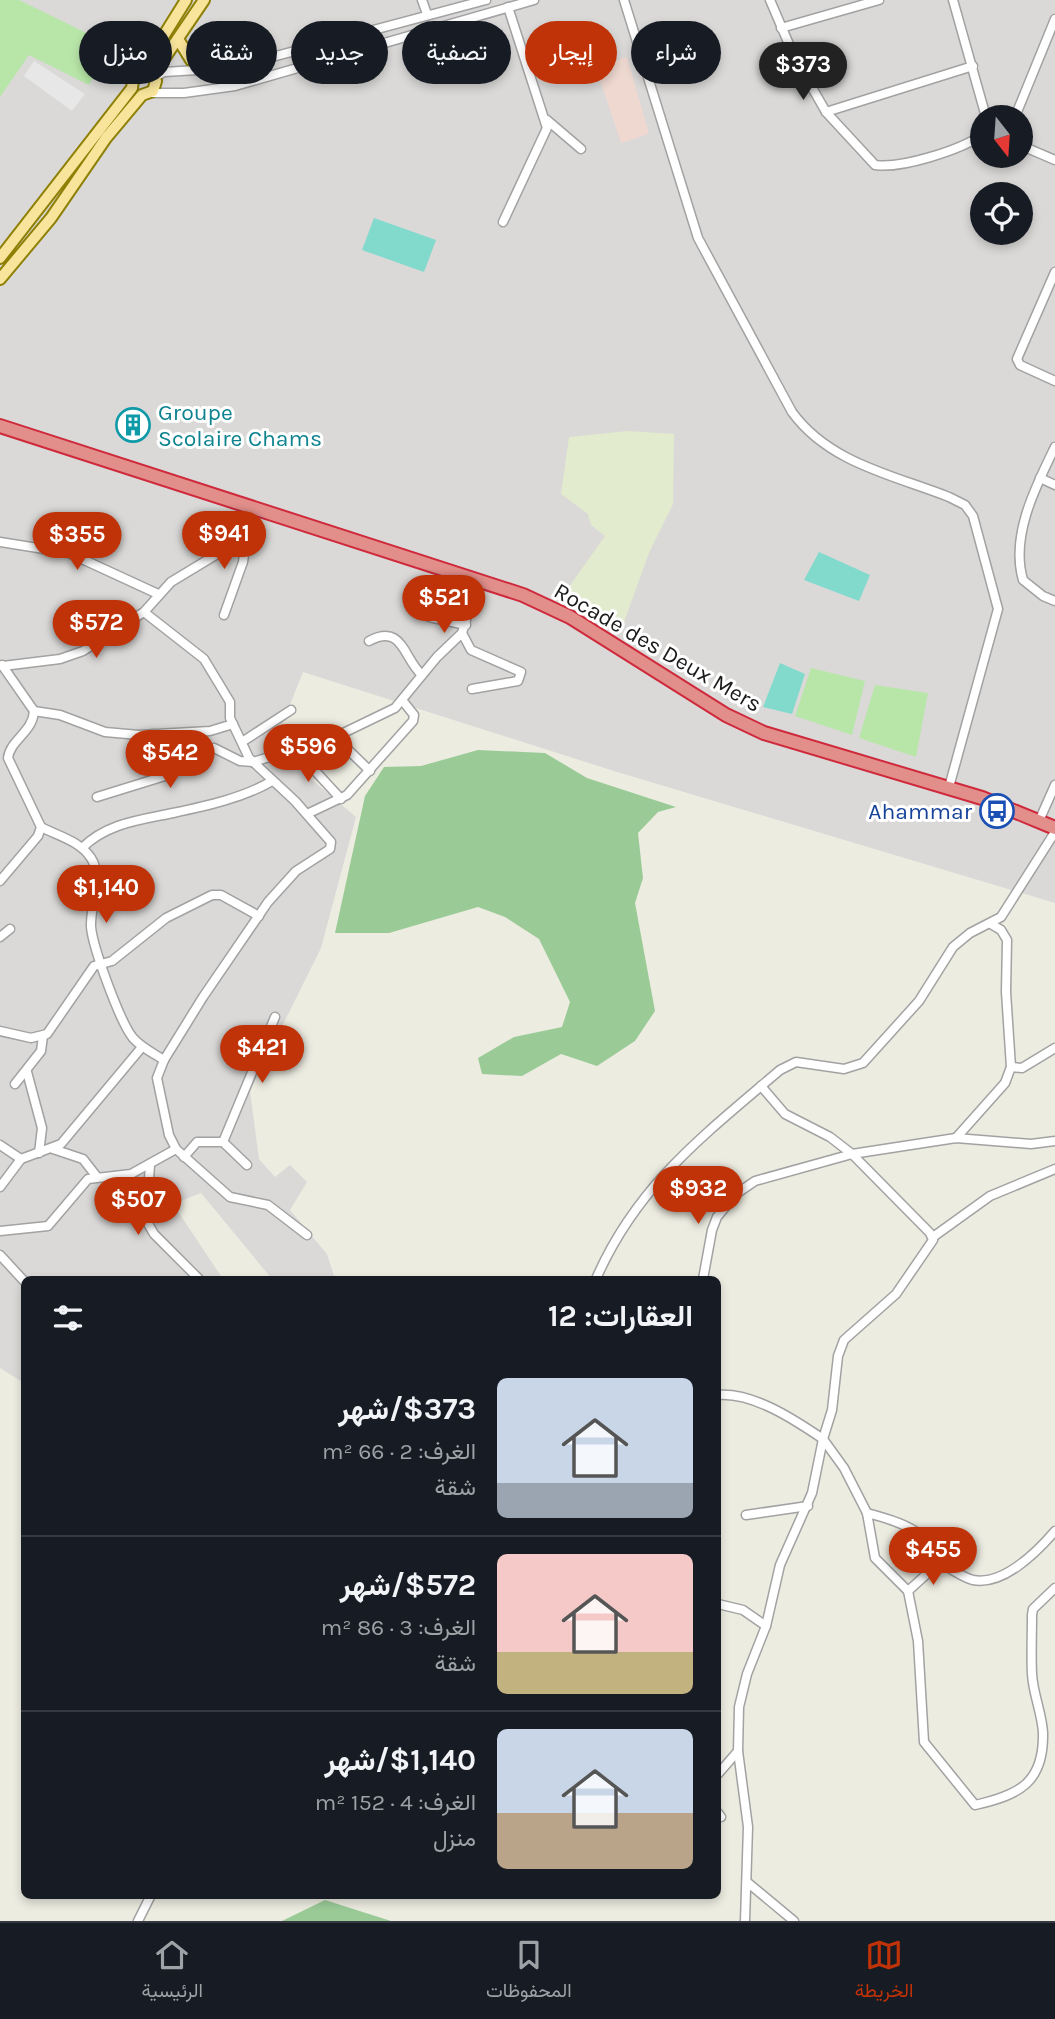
<!DOCTYPE html>
<html lang="ar">
<head>
<meta charset="utf-8">
<style>
	body { margin:0; font-family:Karla,Vazirmatn,sans-serif; background:#20242c; color:#f1f3f6; direction:rtl; height:100vh; display:flex; flex-direction:column; font-size:26px; white-space:nowrap }
	* { box-sizing:border-box; margin:0 }
	p { font-size:23px; color:#9ea1a6 }
	.icon { flex:none; width:38px; height:38px; fill:none; stroke:currentColor; stroke-width:2; stroke-linecap:round; stroke-linejoin:round }
	.map { position:relative; flex:1; overflow:hidden; direction:ltr }
	.sheet { position:absolute; left:21px; top:1276px; width:700px; height:623px; display:flex; flex-direction:column; background:#171b24; border-radius:10px; box-shadow:0 4px 10px #0003; direction:rtl }
	.sheet>* { flex:none }
	.banner { position:absolute; left:21px; top:21px; width:700px; height:63px; direction:rtl; display:flex; gap:14px }
	.needle { width:46px; rotate:163deg }
	.buttons { position:absolute; left:970px; top:105px; display:grid; gap:14px }
	.buttons a { display:grid; place-items:center; width:63px; height:63px; border-radius:50%; background:#171b24; box-shadow:0 4px 10px #0003; font-size:35px }
	.price { position:absolute; translate:-50% -60px; padding:0 16px; border-radius:24px; background:#c03207; color:#fff; font-size:23px; line-height:46px; filter:drop-shadow(0 2px 4px #0008) }
	.price::after { content:''; position:absolute; left:50%; top:42px; width:21px; height:16px; margin-left:-10px; background:inherit; clip-path:polygon(0 0,100% 0,50% 100%) }
	.price.current { background:#222; color:#fff }
	ul { padding:0; list-style:none }
	li { display:flex; align-items:center; gap:21px; height:175px; padding:0 28px }
	li+li { border-top:2px solid #363941 }
	li span { display:grid; place-items:center; flex:none; width:196px; height:140px; border-radius:10px; color:#555 }
	li>.icon { margin-inline-start:auto }
	span .icon { width:84px; height:84px; fill:#fffc; stroke-width:1 }
	li b { font-size:30px }
	h2 { display:flex; justify-content:space-between; align-items:center; height:84px; padding:0 28px; font-size:30px }
	.pill { padding:0 24px; border-radius:32px; background:#171b24; box-shadow:0 4px 10px #0003; font-size:24px; line-height:63px }
	.pill.current { background:#c03207; color:#fff }
	.tab-bar { display:flex; justify-content:space-around; align-items:center; height:98px; border-top:2px solid #363941; background:#171b24; font-size:19px; color:#9ea1a6 }
	.tab-bar a { display:grid; justify-items:center; gap:4px }
	.tab-bar .current { color:#c03207 }
	.map>svg:first-child { display:block }
	.residential { fill:#dad9d8; fill-rule:evenodd }
	.commercial { fill:#eed8d0 }
	.farmland { fill:#e2ebcd }
	.grass { fill:#b8e6a8 }
	.forest { fill:#9acb97 }
	.pitch { fill:#81dacc }
	.parking { fill:#e7e7e7 }
	.lines { fill:none; stroke-linecap:round; stroke-linejoin:round }
	.minor-casing { stroke:#a2a2a2; stroke-width:11 }
	.major-casing { stroke:#8e8005; stroke-width:14 }
	.highway-casing { stroke:#cf2a3c; stroke-width:16 }
	.minor { stroke:#fff; stroke-width:8 }
	.major { stroke:#f8e59b; stroke-width:10 }
	.highway { stroke:#e28f8b; stroke-width:12 }
	.labels { text-anchor:middle; stroke-width:6; stroke-linejoin:round; paint-order:stroke }
	.culture-label { font-size:23px; fill:#0d838f; stroke:#fff; text-anchor:start }
	.street-label { font-size:23px; fill:#1b1b1b; stroke:#fff }
	.transit-label { font-size:23px; fill:#164399; stroke:#fff; text-anchor:end }
</style>
</head>
<body>
<div class="map">
<svg width="1055" height="1921" viewBox="0 0 1055 1921">
	<rect width="100%" height="100%" fill="#edece1"/>
	<path class="residential" d="M0 0H1055V903L614 771 303 672 273 747 356 817 321 948 250 1091 259 1159 275 1177 290 1165 307 1182 290 1210 327 1254 335 1279H272L201 1193 173 1204 223 1279H24V1383L0 1368ZM982 117H1020V156H982ZM982 194H1020V233H982Z"/>
	<polygon class="commercial" points="627,57 649,134 621,143 596,68"/>
	<polygon class="farmland" points="628,431 674,434 673,504 649,553 624,622 566,591 605,536 591,525 588,514 561,494 569,437"/>
	<g class="grass">
		<polygon points="0,0 19,0 99,39 128,68 118,85 94,76 89,85 29,55 0,97"/>
		<polygon points="811,668 865,681 852,735 795,716"/>
		<polygon points="875,685 928,693 916,757 859,738"/>
	</g>
	<g class="forest">
		<polygon points="478,750 545,753 587,778 676,807 658,812 638,833 643,878 635,903 655,1011 635,1041 597,1066 561,1054 522,1076 482,1074 478,1058 514,1037 562,1027 570,1002 539,939 505,917 478,907 389,933 335,933 365,796 384,767 421,766"/>
		<polygon points="325,1900 391,1921 282,1921"/>
	</g>
	<g class="pitch">
		<polygon points="374,218 436,240 424,272 362,250"/>
		<polygon points="819,552 870,575 859,601 804,580"/>
		<polygon points="780,663 805,674 792,714 763,707"/>
	</g>
	<polygon class="parking" points="34,61 85,94 72,111 24,76"/>
	<g class="lines">
		<g class="minor-casing">
			<g id="minor">
				<polyline points="422,0 427,14"/>
				<path d="M624 0 698 238 792 412C829 463 893 475 949 497L965 505 973 516 998 609 949 787"/>
				<path d="M770 0 794 56 826 112 875 165C901 169 960 150 982 135"/>
				<polyline points="953,0 986,117"/>
				<polyline points="781,28 879,0"/>
				<polyline points="155,77 164,72 231,68 486,0"/>
				<polyline points="150,93 184,93 235,86 534,0"/>
				<polyline points="826,112 973,66"/>
				<polyline points="1015,117 1055,19"/>
				<polyline points="547,120 581,149"/>
				<polyline points="1020,145 1055,160"/>
				<polyline points="503,222 547,128 508,7"/>
				<polyline points="1055,272 1017,359 1020,365 1055,381"/>
				<path d="M1055 447C1036 486 1010 536 1023 580L1043 596 1055 601"/>
				<polyline points="1040,478 1055,485"/>
				<polyline points="0,542 69,553 158,594"/>
				<polyline points="144,612 204,659 230,702 230,718 249,758 295,801 331,842 330,849 296,871 268,902 203,997 164,1060 157,1078 169,1135 176,1149 230,1197 268,1205 307,1235"/>
				<polyline points="224,615 243,562 247,531"/>
				<polyline points="429,617 466,625"/>
				<polyline points="462,633 471,650 521,672 518,681 472,689"/>
				<path d="M369 641C403 623 403 658 422 675"/>
				<polyline points="3,666 60,659 83,651 144,612 171,582 242,539 247,531 250,506"/>
				<polyline points="34,711 60,715 105,732 139,735 210,731 233,724"/>
				<polyline points="335,737 370,771"/>
				<polyline points="242,742 291,710"/>
				<polyline points="214,748 240,761 253,762 335,737 395,708 437,657 462,633 478,580"/>
				<polyline points="295,749 341,799"/>
				<polyline points="97,797 168,775 169,767 153,734"/>
				<polyline points="307,814 347,795 413,721 414,715 402,700"/>
				<polyline points="1039,821 1055,785"/>
				<path d="M41 827C58 836 80 841 91 858 104 878 90 904 91 927 93 948 120 1022 133 1038 142 1048 153 1053 164 1060"/>
				<path d="M82 848C107 823 140 820 173 813 206 806 243 798 272 781"/>
				<path d="M0 881 38 836 41 827 8 758C10 740 33 732 34 711L2 665"/>
				<polyline points="0,937 10,929"/>
				<polyline points="0,1031 31,1038 47,1034 94,966 112,961 166,918 212,895 221,895 259,916"/>
				<polyline points="1011,1067 1022,1068 1055,1048"/>
				<polyline points="27,1072 42,1128 39,1153"/>
				<polyline points="15,1084 41,1051 43,1036"/>
				<polyline points="956,1138 1005,1083 1011,1067 1006,992 1007,940 1001,930 991,924"/>
				<polyline points="223,1142 275,1017"/>
				<polyline points="0,1145 21,1159"/>
				<polyline points="53,1149 83,1159 97,1177"/>
				<polyline points="184,1157 197,1142 223,1142 247,1165"/>
				<polyline points="150,1165 146,1220 154,1234 199,1279"/>
				<polyline points="0,1187 21,1159 61,1144 142,1047"/>
				<polyline points="0,1231 48,1226 88,1179 131,1174 176,1149"/>
				<polyline points="933,1237 990,1196 1055,1169"/>
				<polyline points="0,1255 24,1281"/>
				<path d="M596 1279C637 1185 704 1135 780 1070L796 1062 844 1069 863 1063 919 1001 953 947 970 933 1001 917 1055 832"/>
				<polyline points="703,1279 712,1230 717,1217 736,1194 755,1181 852,1154 956,1138 1031,1144 1055,1141"/>
				<path d="M718 1395C753 1392 795 1420 823 1439L832 1410 838 1356 844 1340 896 1294 933 1240 930 1233 852 1154 830 1137 785 1114 761 1086"/>
				<path d="M823 1439 844 1468 867 1513 875 1558 908 1591 918 1641 924 1742 975 1805C1019 1795 1044 1783 1043 1733 1042 1713 1033 1694 1032 1674 1031 1655 1032 1635 1032 1615L1033 1609 1055 1588"/>
				<path d="M867 1513C898 1521 928 1530 940 1562 950 1568 961 1577 973 1580 1003 1586 1037 1552 1055 1531"/>
				<polyline points="746,1515 808,1506"/>
				<polyline points="908,1591 940,1562"/>
				<polyline points="718,1604 743,1610 766,1626"/>
				<polyline points="718,1774 738,1751"/>
				<polyline points="718,1813 721,1817"/>
				<polyline points="747,1882 794,1921"/>
				<polyline points="138,1921 151,1895"/>
				<polyline points="745,1921 748,1827 738,1751 739,1707 747,1674 766,1626 780,1565 812,1493 823,1439"/>
			</g>
		</g>
		<g class="major-casing">
			<g id="major">
				<polyline points="178,39 191,60 211,71"/>
				<polyline points="143,69 186,0"/>
				<polyline points="153,75 204,0"/>
				<polyline points="0,258 132,88 134,73 143,69 152,73 156,81 153,91 142,95 106,138 51,218 0,279"/>
			</g>
		</g>
		<g class="highway-casing">
			<polyline id="highway" points="0,426 523,595 570,617 726,715 764,733 982,798 1055,828"/>
		</g>
		<use href="#minor" class="minor"/>
		<use href="#major" class="major"/>
		<use href="#highway" class="highway"/>
	</g>
	<defs>
		<g id="building-ring" transform="scale(1.75)"><circle r="9.5" fill="#fff" stroke="#0f9aa8" stroke-width="1.5"/><path d="M-4-6H4V6H1V3H-1V6H-4ZM-2.5-4.3h1.7v1.8h-1.7ZM.8-4.3h1.7v1.8H.8ZM-2.5-1h1.7V.8h-1.7ZM.8-1h1.7V.8H.8Z" fill="#0f9aa8"/></g>
		<g id="bus-ring" transform="scale(1.75)"><circle r="9.5" fill="#fff" stroke="#1a4fb4" stroke-width="1.5"/><path d="M-5-6H5V4H4V6H2V4H-2V6H-4V4H-5ZM-3.5-4V0h7V-4ZM-3.5 1.2v1.5H-2V1.2ZM2 1.2v1.5H3.5V1.2Z" fill="#1a4fb4"/></g>
	</defs>
	<g fill-rule="evenodd">
		<use href="#building-ring" x="133" y="425"/>
		<use href="#bus-ring" x="997" y="811"/>
	</g>
	<g class="labels">
		<g class="culture-label">
			<text x="158" y="420">Groupe<tspan x="158" dy="26">Scolaire Chams</tspan></text>
		</g>
		<g class="street-label">
			<text transform="translate(658 647) rotate(30)" y="8">Rocade des Deux Mers</text>
		</g>
		<g class="transit-label">
			<text x="972" y="819">Ahammar</text>
		</g>
	</g>
</svg>
<div class="buttons">
<a><svg class="needle" viewBox="-14 -14 28 28"><path d="M0-13l5 13h-10z" fill="#e53935"/><path d="M0 13l5-13h-10z" fill="#9ea1a6"/></svg></a>
<a><svg class="icon" aria-label="locate" viewBox="0 0 24 24"><circle cx="12" cy="12" r="6"/><path d="M12 2v4M12 18v4M2 12h4M18 12h4"/></svg></a>
</div>
<b class="price current" style="left:803px;top:102px">$373</b>
<b class="price" style="left:224px;top:571px">$941</b>
<b class="price" style="left:77px;top:572px">$355</b>
<b class="price" style="left:444px;top:635px">$521</b>
<b class="price" style="left:96px;top:660px">$572</b>
<b class="price" style="left:308px;top:784px">$596</b>
<b class="price" style="left:170px;top:790px">$542</b>
<b class="price" style="left:106px;top:925px">$1,140</b>
<b class="price" style="left:262px;top:1085px">$421</b>
<b class="price" style="left:698px;top:1226px">$932</b>
<b class="price" style="left:138px;top:1237px">$507</b>
<b class="price" style="left:933px;top:1587px">$455</b>
<div class="banner">
<a class="pill">شراء</a>
<a class="pill current">إيجار</a>
<a class="pill">تصفية</a>
<a class="pill">جديد</a>
<a class="pill">شقة</a>
<a class="pill">منزل</a>
</div>
<section class="sheet">
<h2>العقارات: 12<svg class="icon" aria-label="filters" viewBox="0 0 24 24"><path d="M4 7h16M4 17h16"/><circle cx="9" cy="7" r="2"/><circle cx="15" cy="17" r="2"/></svg></h2>
<ul>
<li><span style="background:linear-gradient(#c9d6e8 75%,#9aa5b1 0)"><svg class="icon" aria-label="home" viewBox="0 0 24 24"><path d="M3 11l9-7 9 7M6 9v11h12V9"/></svg></span><div><b>$373/شهر</b><p>الغرف: 2 · 66 m²</p><p>شقة</p></div></li>
<li><span style="background:linear-gradient(#f6c9c9 70%,#c2b280 0)"><svg class="icon" aria-label="home" viewBox="0 0 24 24"><path d="M3 11l9-7 9 7M6 9v11h12V9"/></svg></span><div><b>$572/شهر</b><p>الغرف: 3 · 86 m²</p><p>شقة</p></div></li>
<li><span style="background:linear-gradient(#c9d6e8 60%,#b9a48a 0)"><svg class="icon" aria-label="home" viewBox="0 0 24 24"><path d="M3 11l9-7 9 7M6 9v11h12V9"/></svg></span><div><b>$1,140/شهر</b><p>الغرف: 4 · 152 m²</p><p>منزل</p></div></li>
</ul>
</section>
</div>
<nav class="tab-bar">
<a class="current"><svg class="icon" aria-label="map" viewBox="0 0 24 24"><path d="M3 6l6-2 6 2 6-2v14l-6 2-6-2-6 2zM9 4v14M15 6v14"/></svg>الخريطة</a>
<a><svg class="icon" aria-label="saved" viewBox="0 0 24 24"><path d="M7 4h10v16l-5-4-5 4z"/></svg>المحفوظات</a>
<a><svg class="icon" aria-label="home" viewBox="0 0 24 24"><path d="M3 11l9-7 9 7M6 9v11h12V9"/></svg>الرئيسية</a>
</nav>
</body>
</html>
